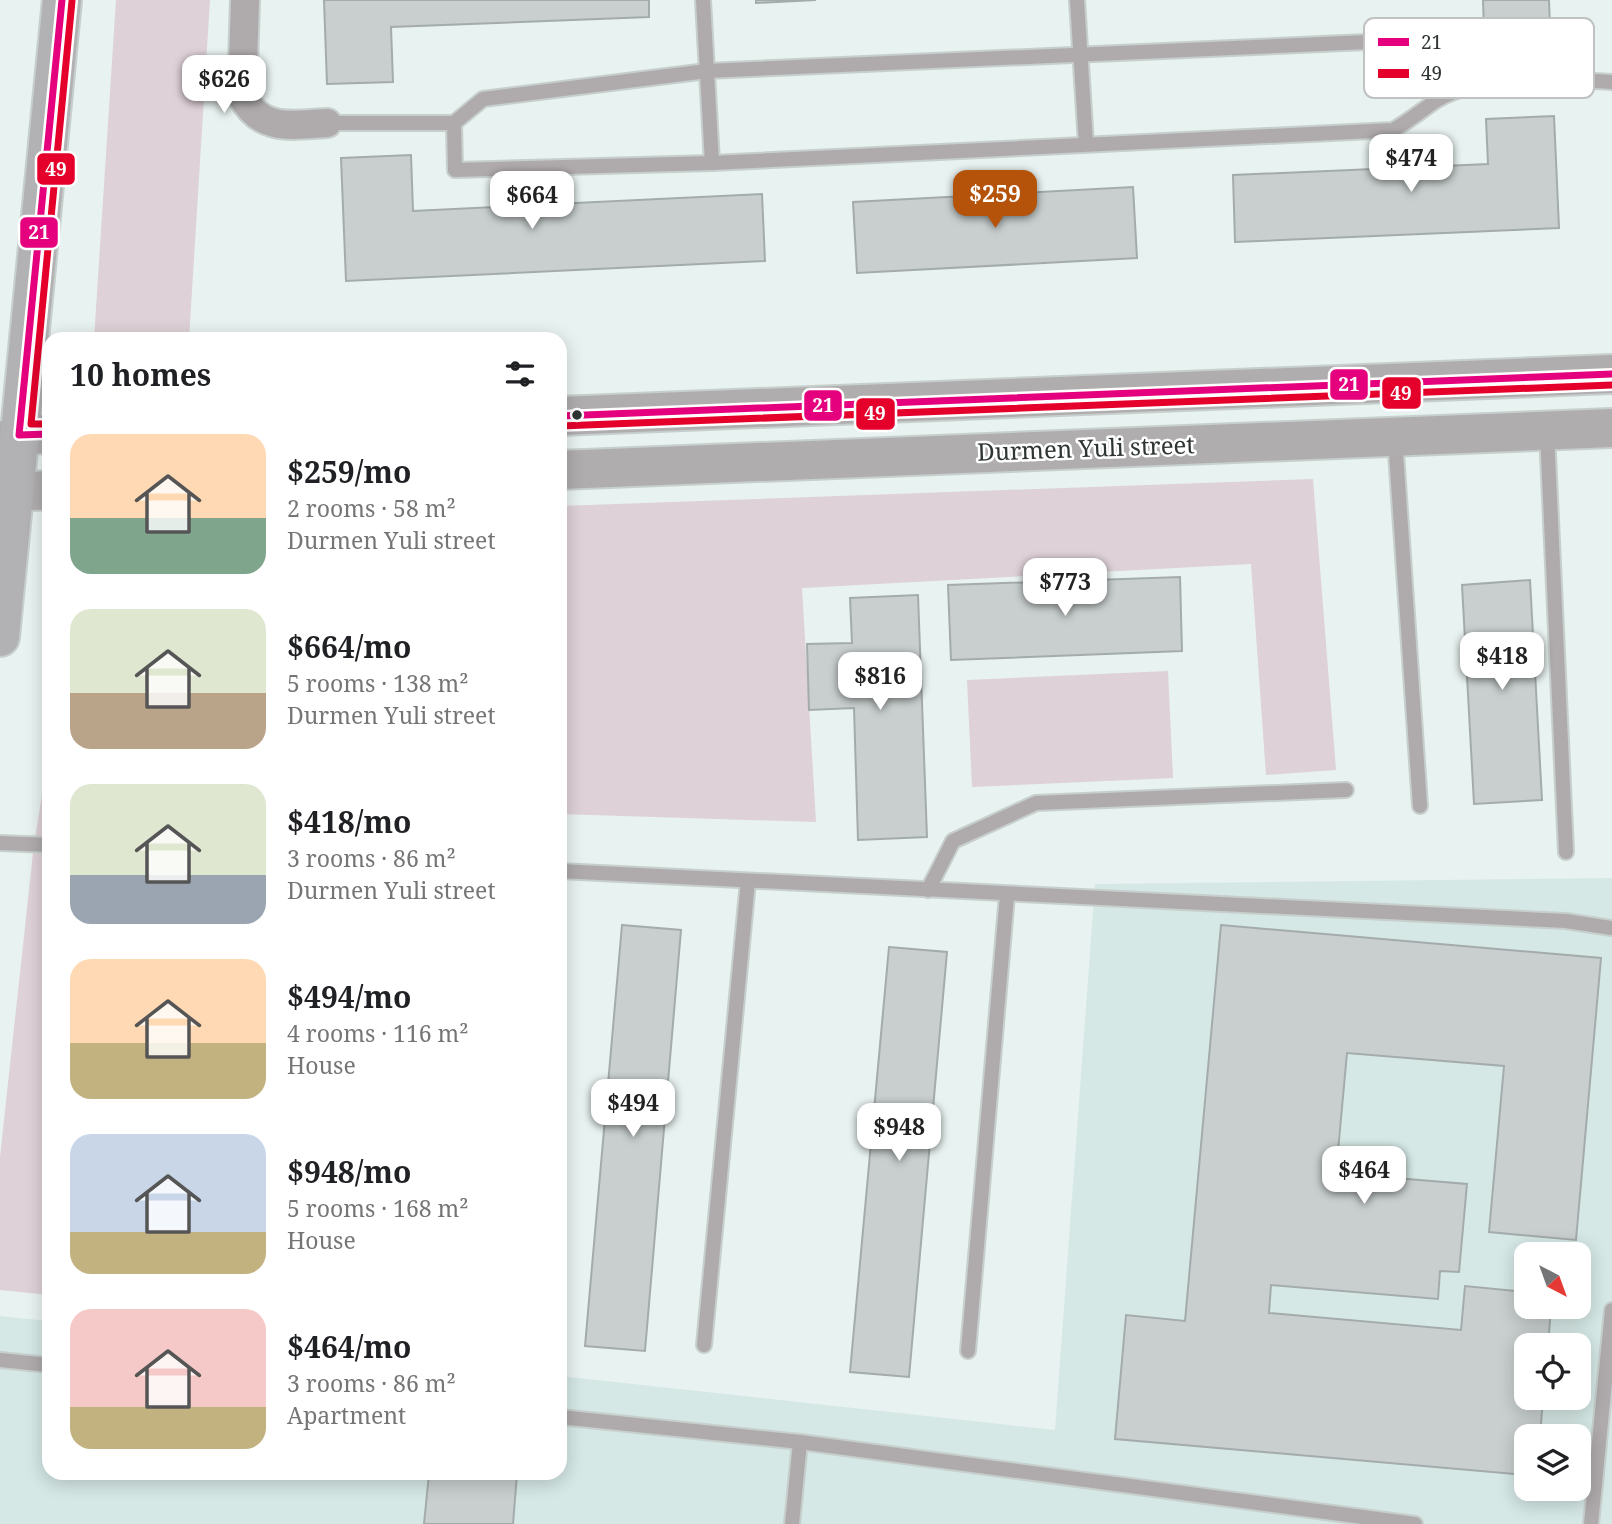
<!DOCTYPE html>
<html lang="en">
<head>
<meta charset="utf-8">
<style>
	body { margin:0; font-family:"Noto Serif",serif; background:#f6f6f6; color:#202124; height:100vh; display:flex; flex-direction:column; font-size:26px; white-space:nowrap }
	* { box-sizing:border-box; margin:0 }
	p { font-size:23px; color:#757577 }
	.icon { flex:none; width:38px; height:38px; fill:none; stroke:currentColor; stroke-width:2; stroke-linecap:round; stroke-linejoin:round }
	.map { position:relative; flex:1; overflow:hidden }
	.sheet { position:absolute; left:42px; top:332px; width:525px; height:1148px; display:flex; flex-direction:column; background:#fff; border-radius:21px; box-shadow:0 4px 18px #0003 }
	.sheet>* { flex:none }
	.needle { width:46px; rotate:139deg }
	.controls { position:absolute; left:1514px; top:1242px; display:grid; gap:14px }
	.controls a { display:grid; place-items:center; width:77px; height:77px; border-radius:14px; background:#fff; box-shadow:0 4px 18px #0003; font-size:35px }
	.price { position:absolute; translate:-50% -60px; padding:0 16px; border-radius:14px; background:#fff; color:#222; font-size:23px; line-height:46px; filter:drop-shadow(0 2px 4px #0008) }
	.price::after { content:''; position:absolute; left:50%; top:42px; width:21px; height:16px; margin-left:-10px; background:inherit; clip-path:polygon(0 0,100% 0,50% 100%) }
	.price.selected { background:#b45309; color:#fff }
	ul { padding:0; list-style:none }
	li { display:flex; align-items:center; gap:21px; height:175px; padding:0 28px }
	li span { display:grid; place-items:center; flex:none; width:196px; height:140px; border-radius:21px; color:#555 }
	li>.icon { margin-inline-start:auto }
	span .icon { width:84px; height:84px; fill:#fffc; stroke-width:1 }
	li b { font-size:30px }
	h2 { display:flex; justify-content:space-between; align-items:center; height:84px; padding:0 28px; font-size:30px }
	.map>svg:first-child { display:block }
	.built { fill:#d5e8e5; fill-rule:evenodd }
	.green { fill:#ded1d7 }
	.building { fill:#c8cfce; stroke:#a4acab; stroke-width:2 }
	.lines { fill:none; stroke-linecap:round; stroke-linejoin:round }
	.lane-casing { stroke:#c7cfcd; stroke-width:18 }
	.street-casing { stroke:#c7cfcd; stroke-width:32 }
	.primary-casing { stroke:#c7cfcd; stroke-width:42 }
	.highway-casing { stroke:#c7cfcd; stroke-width:42 }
	.lane { stroke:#afabad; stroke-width:14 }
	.street { stroke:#afabad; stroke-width:28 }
	.primary { stroke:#b0adaf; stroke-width:38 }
	.highway { stroke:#b2b2b4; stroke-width:38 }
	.bus-1-casing { stroke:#fff; stroke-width:12 }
	.bus-2-casing { stroke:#fff; stroke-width:12 }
	.bus-1 { stroke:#e5007d; stroke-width:7 }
	.bus-2 { stroke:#e4002b; stroke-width:7 }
	.bus-dot { fill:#2e3534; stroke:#fff; stroke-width:2.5 }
	.labels { text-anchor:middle; stroke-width:5; stroke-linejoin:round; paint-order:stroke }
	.street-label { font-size:24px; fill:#2e3534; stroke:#fff }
	.key { fill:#fff; stroke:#c0c2c2; stroke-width:2 }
	.key-label { font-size:19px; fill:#2e3534 }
	.line-badge { stroke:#fff; stroke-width:2.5 }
	.badge-label { font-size:19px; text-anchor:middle; font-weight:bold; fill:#fff }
</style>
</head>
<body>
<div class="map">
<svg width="1612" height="1524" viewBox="0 0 1612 1524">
	<rect width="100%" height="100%" fill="#e8f2f0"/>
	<path class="built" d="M1612 878V1524H0V1316L49 1321V1474H560V1376L1055 1430 1095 884ZM1526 1255H1578V1307H1526ZM1526 1346H1578V1398H1526ZM1526 1437H1578V1489H1526Z"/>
	<g class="green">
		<polygon points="116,0 210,0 189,339 94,339"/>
		<polygon points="1313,479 1336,770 1266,775 1251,564 802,588 816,822 560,814 560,506"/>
		<polygon points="1168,671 1173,778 972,787 967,680"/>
		<polygon points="49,753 49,1295 0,1290 0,1157 34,844"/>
	</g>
	<g class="building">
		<polygon points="324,0 649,0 649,17 391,27 393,82 327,84"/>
		<polygon points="756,0 816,0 756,3"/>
		<polygon points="1483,0 1549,0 1550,27 1484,30"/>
		<polygon points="1554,116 1559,228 1235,242 1233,175 1488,164 1486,119"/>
		<polygon points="411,155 413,211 762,194 765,261 346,281 341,158"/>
		<polygon points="1133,187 1137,258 857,273 853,202"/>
		<polygon points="1180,577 1182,651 951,660 948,585"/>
		<polygon points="1530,580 1542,800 1474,804 1462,585"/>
		<polygon points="918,595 927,837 858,840 854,708 809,710 807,644 852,643 850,598"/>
		<polygon points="622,925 681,930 645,1351 585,1346"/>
		<polygon points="1221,925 1601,958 1576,1240 1489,1232 1504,1066 1347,1053 1336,1173 1467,1184 1459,1272 1440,1271 1438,1299 1271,1285 1269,1313 1461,1330 1465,1286 1526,1292 1526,1307 1551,1307 1548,1346 1526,1346 1526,1398 1543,1398 1540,1437 1526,1437 1526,1475 1115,1439 1126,1315 1185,1321"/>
		<polygon points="889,947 947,952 909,1377 850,1372"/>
		<polygon points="429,1474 517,1474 513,1524 424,1524"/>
	</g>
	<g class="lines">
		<g class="lane-casing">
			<g id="lane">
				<polyline points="703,0 712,163"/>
				<polyline points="1077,0 1086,144"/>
				<path d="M327 123H454L455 170 712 163 1393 130C1409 121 1422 110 1437 100 1478 75 1565 79 1612 82"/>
				<polyline points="454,123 483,99 707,71 1436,39 1438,99"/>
				<polyline points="1547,432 1566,852"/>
				<polyline points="1395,438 1420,806"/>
				<polyline points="0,843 49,845"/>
				<polyline points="560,871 1566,921 1612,928"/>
				<polyline points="928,890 953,841 1036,803 1346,790"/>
				<polyline points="704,1345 748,881"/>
				<polyline points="968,1351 1007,895"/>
				<polyline points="0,1360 49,1365"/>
				<polyline points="560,1417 800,1442 1415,1524"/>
				<polyline points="792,1524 800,1442"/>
				<polyline points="1591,1524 1612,1310"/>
			</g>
		</g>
		<g class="street-casing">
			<path id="street" d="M245 0 242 96C261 132 292 125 327 123"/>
		</g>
		<g class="primary-casing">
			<g id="primary">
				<polyline points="560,416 1612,374"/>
				<polyline points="0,442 19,435 49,434"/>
				<polyline points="560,470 1612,428"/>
				<polyline points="0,487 14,492 49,490"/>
			</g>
		</g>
		<g class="highway-casing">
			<polyline id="highway" points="0,637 62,0"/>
		</g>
		<use href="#lane" class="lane"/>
		<use href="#street" class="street"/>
		<use href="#primary" class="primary"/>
		<use href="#highway" class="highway"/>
		<g class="bus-1-casing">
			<g id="bus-1">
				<polyline points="560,416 1612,374"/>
				<polyline points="49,434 19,435 62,0"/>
			</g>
		</g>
		<g class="bus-2-casing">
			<g id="bus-2">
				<polyline points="49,424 31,424 72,1"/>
				<polyline points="560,426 1612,385"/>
			</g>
		</g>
		<use href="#bus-1" class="bus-1"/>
		<use href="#bus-2" class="bus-2"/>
	</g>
	<circle class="bus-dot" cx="577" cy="415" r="6"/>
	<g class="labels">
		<g class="street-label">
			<text transform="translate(1086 449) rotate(-2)" y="8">Durmen Yuli street</text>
		</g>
	</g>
	<rect x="1364" y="18" width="230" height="80" rx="10" class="key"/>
	<rect x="1378" y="38" width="31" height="8" fill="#e5007d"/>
	<rect x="1378" y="69" width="31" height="9" fill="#e4002b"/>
	<g class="key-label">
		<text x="1421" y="49">21</text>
		<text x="1421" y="80">49</text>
	</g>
	<g class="line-badge">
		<rect x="36" y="152" width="40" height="34" rx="7" fill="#e4002b"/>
		<rect x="19" y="216" width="40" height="33" rx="7" fill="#e5007d"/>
		<rect x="1329" y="368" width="40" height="33" rx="7" fill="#e5007d"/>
		<rect x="1381" y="376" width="41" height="34" rx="7" fill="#e4002b"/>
		<rect x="803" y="389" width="40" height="33" rx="7" fill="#e5007d"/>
		<rect x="855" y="397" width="41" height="34" rx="7" fill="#e4002b"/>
	</g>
	<g class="badge-label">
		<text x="56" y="176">49</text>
		<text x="39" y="239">21</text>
		<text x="1349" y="391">21</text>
		<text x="1401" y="400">49</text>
		<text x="823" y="412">21</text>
		<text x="875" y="420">49</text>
	</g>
</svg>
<div class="controls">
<a><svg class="needle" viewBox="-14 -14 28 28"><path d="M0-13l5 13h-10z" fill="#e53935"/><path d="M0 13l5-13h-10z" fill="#757577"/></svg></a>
<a><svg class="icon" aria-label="locate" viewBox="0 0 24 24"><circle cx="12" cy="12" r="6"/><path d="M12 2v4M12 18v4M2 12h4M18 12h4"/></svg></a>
<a><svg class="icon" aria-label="layers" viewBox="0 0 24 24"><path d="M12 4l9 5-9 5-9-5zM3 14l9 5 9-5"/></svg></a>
</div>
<b class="price" style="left:224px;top:115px">$626</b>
<b class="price" style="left:1411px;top:194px">$474</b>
<b class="price selected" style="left:995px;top:230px">$259</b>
<b class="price" style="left:532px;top:231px">$664</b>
<b class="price" style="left:1065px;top:618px">$773</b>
<b class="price" style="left:1502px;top:692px">$418</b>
<b class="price" style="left:880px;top:712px">$816</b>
<b class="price" style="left:633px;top:1139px">$494</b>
<b class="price" style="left:899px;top:1163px">$948</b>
<b class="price" style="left:1364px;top:1206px">$464</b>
<section class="sheet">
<h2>10 homes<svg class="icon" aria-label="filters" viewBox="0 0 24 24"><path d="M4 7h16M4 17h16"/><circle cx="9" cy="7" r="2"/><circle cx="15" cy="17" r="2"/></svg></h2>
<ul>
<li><span style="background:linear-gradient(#ffd9b3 60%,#7fa58c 0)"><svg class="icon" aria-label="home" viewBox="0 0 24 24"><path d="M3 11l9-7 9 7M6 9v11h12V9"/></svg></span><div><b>$259/mo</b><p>2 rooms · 58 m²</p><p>Durmen Yuli street</p></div></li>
<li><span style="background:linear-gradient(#dfe7d0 60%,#b9a48a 0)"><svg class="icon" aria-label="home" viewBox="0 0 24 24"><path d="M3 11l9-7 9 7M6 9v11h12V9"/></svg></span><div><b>$664/mo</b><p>5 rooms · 138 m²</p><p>Durmen Yuli street</p></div></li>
<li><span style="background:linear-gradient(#dfe7d0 65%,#9aa5b1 0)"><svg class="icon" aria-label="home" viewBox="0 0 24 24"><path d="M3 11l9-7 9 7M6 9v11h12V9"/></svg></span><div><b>$418/mo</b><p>3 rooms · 86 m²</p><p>Durmen Yuli street</p></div></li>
<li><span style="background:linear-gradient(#ffd9b3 60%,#c2b280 0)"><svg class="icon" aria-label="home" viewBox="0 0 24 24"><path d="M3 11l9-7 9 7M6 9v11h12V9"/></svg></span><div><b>$494/mo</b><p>4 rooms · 116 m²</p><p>House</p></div></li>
<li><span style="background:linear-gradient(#c9d6e8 70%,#c2b280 0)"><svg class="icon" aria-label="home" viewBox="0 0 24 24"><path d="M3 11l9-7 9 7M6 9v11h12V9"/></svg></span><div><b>$948/mo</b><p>5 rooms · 168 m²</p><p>House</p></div></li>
<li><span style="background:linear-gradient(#f6c9c9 70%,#c2b280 0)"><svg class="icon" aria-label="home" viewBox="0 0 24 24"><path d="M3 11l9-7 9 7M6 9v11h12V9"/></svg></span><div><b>$464/mo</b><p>3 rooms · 86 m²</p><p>Apartment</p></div></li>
</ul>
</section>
</div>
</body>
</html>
